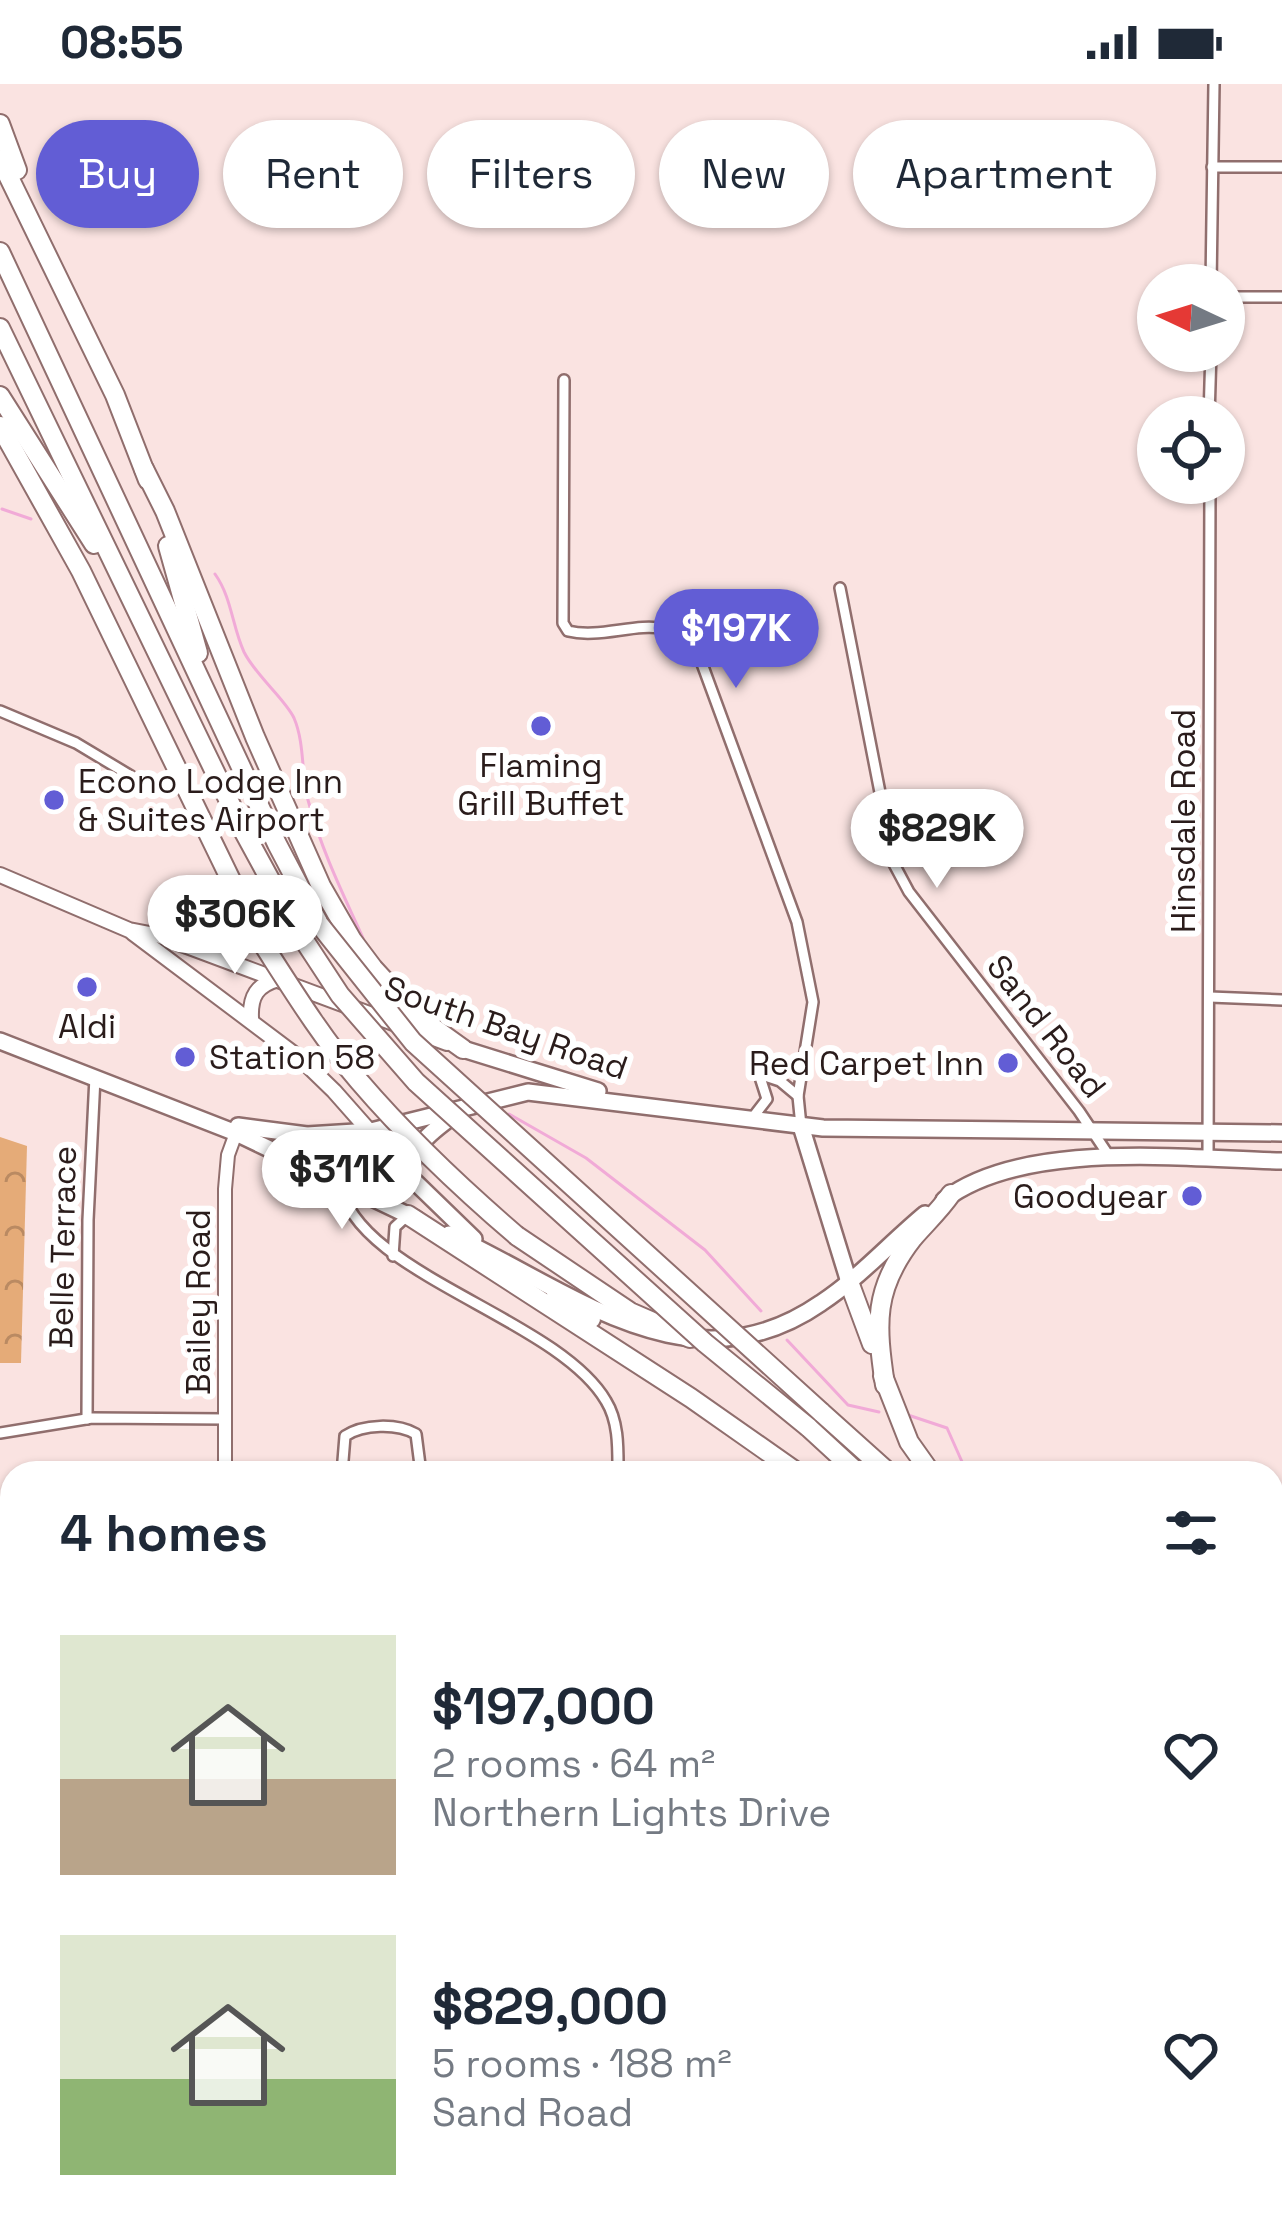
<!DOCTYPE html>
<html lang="en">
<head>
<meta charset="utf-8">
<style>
	body { margin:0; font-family:"Space Grotesk",sans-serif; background:#f6f6f7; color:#1f2937; height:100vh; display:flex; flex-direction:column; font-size:45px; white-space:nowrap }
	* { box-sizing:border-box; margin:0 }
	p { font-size:39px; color:#747a83 }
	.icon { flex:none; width:66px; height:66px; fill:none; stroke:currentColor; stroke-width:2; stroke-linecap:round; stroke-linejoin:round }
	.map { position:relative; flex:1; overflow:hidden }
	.details { position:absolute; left:0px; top:1377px; width:1284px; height:771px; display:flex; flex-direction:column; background:#fff; border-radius:36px 36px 0 0; box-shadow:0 3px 9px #0004 }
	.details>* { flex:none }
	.top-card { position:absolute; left:36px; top:36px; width:1212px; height:108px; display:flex; gap:24px }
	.needle { width:78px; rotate:274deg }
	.tools { position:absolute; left:1137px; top:180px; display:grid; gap:24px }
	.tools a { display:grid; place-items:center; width:108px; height:108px; border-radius:50%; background:#fff; box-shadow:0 3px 9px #0004; font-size:60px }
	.price { position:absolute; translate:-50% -102px; padding:0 27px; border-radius:42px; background:#fff; color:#222; font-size:39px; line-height:78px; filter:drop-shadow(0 3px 6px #0008) }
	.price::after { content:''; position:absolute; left:50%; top:72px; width:36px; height:27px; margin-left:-18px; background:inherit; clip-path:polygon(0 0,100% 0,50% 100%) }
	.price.current { background:#625dd5; color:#fff }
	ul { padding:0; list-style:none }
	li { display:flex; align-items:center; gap:36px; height:300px; padding:0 60px }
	li span { display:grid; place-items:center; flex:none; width:336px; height:240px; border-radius:0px; color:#555 }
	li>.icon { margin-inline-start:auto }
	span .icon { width:144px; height:144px; fill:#fffc; stroke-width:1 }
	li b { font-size:51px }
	h2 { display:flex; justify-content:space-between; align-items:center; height:144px; padding:0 60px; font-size:51px }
	.tag { padding:0 42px; border-radius:54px; background:#fff; box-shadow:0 3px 9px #0004; font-size:42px; line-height:108px }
	.tag.current { background:#625dd5; color:#fff }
	.status { display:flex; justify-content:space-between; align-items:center; height:84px; padding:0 60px; background:#fff; direction:ltr }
	.status svg { height:33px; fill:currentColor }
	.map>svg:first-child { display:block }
	.forest { fill:url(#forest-crowns) }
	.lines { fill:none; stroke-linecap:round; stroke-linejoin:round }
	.stream { stroke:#f1aad7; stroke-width:3 }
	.minor-casing { stroke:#906e6d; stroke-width:14 }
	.tertiary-casing { stroke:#906e6d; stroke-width:16 }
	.secondary-casing { stroke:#906e6d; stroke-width:18 }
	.primary-casing { stroke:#906e6d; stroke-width:20 }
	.motorway-casing { stroke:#906e6d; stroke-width:22 }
	.minor { stroke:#fff; stroke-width:9 }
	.tertiary { stroke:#fff; stroke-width:12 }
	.secondary { stroke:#fff; stroke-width:14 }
	.primary { stroke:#fff; stroke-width:15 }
	.motorway { stroke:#fff; stroke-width:18 }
	.motorway-bridge-casing { stroke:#906e6d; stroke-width:22; stroke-linecap:butt }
	.motorway-bridge { stroke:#fff; stroke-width:18 }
	.poi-dot { fill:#625dd5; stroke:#fff; stroke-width:4.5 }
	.labels { text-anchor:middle; stroke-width:12; stroke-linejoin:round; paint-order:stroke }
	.poi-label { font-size:33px; fill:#2a1c1b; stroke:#fff }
	.street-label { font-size:33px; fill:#2a1c1b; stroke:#fff }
</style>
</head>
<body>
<div class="status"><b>08:55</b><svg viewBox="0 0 49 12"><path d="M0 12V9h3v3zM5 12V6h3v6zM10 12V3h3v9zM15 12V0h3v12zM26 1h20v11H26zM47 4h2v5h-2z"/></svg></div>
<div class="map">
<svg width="1282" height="2147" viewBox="0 0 1282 2147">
	<defs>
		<pattern id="forest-crowns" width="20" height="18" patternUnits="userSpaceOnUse" patternTransform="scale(3)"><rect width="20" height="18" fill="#e5ab78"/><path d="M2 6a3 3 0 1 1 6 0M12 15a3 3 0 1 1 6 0" fill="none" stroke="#ba8a62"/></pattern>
	</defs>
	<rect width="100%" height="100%" fill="#fae3e1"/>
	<polygon class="forest" points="0,1053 27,1062 21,1279 0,1279"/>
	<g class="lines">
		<g class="stream">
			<polyline points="2,425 31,435"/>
			<path d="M215 490C232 514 232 542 244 568 256 592 285 615 294 634 305 660 301 689 308 716 321 765 342 808 363 854"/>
			<polyline points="509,1030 586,1074 705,1166 761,1227"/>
			<polyline points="787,1256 848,1321 879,1328"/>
			<polyline points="908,1331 947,1344 967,1389"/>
			<polyline points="1272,1649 1282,1655"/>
		</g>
		<g class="minor-casing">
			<g id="minor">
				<polyline points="1212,83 1282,83"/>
				<polyline points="1211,201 1214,0"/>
				<polyline points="1224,213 1282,213"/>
				<path d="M564 296 563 539 568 547C615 559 672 516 701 577L797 838 813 918 798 1012 801 1042"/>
				<polyline points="1209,333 1211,267"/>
				<polyline points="840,504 894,780 909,808 1079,1027 1111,1075"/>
				<polyline points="0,627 76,659 131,692"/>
				<polyline points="1210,913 1282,916"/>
				<polyline points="759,990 780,997 798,1012"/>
				<polyline points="750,1037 767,1015 759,990"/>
				<polyline points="1208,1076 1210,399"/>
				<path d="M340 1098C352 1189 557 1233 606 1317 619 1338 618 1365 618 1389"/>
				<polyline points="393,1172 395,1143 408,1131"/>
				<polyline points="87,1335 88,1136 95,993"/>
				<polyline points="0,1349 92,1334 225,1335"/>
				<polyline points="225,1389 249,1389"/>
				<path d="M342 1389 345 1352C363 1340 397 1339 416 1350L421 1389"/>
				<polyline points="0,1495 12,1495"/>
				<polyline points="0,1761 5,1835 2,2147"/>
				<polyline points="1090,2147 1090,2136"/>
			</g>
		</g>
		<g class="tertiary-casing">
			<g id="tertiary">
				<polyline points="225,1389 225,1105 228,1071 236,1049"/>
				<polyline points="224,2136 224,2147"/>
			</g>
		</g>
		<g class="secondary-casing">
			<g id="secondary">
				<polyline points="0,791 129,846 160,852 447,959"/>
				<polyline points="133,849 302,976 334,1007 410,1093"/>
				<path d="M251 934C250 912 257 901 278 895"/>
			</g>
		</g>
		<g class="primary-casing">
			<g id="primary">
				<polyline points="0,957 236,1049 416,1135"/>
				<polyline points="463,965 598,1007"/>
				<path d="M453 1032C431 1048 410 1063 410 1093L474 1155"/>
				<polyline points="238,1042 307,1051 371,1047 528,1008 823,1044 1282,1049"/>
				<polyline points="801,1042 849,1198"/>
				<path d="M944 1116C1024 1055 1185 1075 1282 1077"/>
				<path d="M449 1150C568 1204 688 1311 821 1219 859 1194 890 1159 925 1130"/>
			</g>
		</g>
		<g class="motorway-casing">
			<g id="motorway">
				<polyline points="0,40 17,86"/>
				<polyline points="0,75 115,311 148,396"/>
				<polyline points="0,168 277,760 319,840"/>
				<polyline points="0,244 244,748 298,847"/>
				<polyline points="0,312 94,460"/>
				<polyline points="0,342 81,487 259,854"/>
				<polyline points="144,385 165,427 255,653 321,802 352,856 373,884 417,932 463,965"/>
				<polyline points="168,462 198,569"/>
				<polyline points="408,1131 691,1314 798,1389"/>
				<polyline points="517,1152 630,1228 690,1254"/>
				<polyline points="849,1198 872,1260"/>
				<polyline points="556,1209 591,1235"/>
				<polyline points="883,1292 909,1358 931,1389"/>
				<path d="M885 1301C876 1240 873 1205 913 1154 926 1139 940 1126 951 1110"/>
				<polyline points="821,1328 889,1389"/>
				<polyline points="808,1343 858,1389"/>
				<polyline points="1272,1694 1282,1702"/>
				<polyline points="1272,1738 1282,1745"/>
			</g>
		</g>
		<use href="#minor" class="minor"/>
		<use href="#tertiary" class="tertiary"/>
		<use href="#secondary" class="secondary"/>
		<use href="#primary" class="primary"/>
		<use href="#motorway" class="motorway"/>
		<g class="motorway-bridge-casing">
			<g id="motorway-bridge">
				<polyline points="319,840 413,958 821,1328"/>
				<polyline points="298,847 340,911 416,998 705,1259 808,1343"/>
				<path d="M259 854C290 902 321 953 359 997 407 1053 461 1104 517 1152"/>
			</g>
		</g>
		<use href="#motorway-bridge" class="motorway-bridge"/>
	</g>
	<g class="poi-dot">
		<circle cx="541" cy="642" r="12"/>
		<circle cx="54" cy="716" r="12"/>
		<circle cx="87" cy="903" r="12"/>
		<circle cx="185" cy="973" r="12"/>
		<circle cx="1008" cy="979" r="12"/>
		<circle cx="1192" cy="1112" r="12"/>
	</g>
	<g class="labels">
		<g class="poi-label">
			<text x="541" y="693">Flaming<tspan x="541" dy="38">Grill Buffet</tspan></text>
			<text x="78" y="709" text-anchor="start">Econo Lodge Inn<tspan x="78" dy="38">&amp; Suites Airport</tspan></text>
			<text x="87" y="954">Aldi</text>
			<text x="209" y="985" text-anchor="start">Station 58</text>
			<text x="984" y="991" text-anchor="end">Red Carpet Inn</text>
			<text x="1168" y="1124" text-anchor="end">Goodyear</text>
		</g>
		<g class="street-label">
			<text transform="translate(1183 737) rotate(-90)" y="12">Hinsdale Road</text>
			<text transform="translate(1047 942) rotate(52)" y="12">Sand Road</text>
			<text transform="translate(506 943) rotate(19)" y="12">South Bay Road</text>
			<text transform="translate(62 1163) rotate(-89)" y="12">Belle Terrace</text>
			<text transform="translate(198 1218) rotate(-90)" y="12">Bailey Road</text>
		</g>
	</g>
</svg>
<div class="tools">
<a><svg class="needle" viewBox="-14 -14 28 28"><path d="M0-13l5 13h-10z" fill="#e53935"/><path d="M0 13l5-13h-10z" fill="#747a83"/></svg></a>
<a><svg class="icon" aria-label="locate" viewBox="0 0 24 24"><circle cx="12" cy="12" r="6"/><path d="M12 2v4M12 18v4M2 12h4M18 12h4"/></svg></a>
</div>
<b class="price current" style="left:736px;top:607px">$197K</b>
<b class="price" style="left:937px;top:807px">$829K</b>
<b class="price" style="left:235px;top:893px">$306K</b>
<b class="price" style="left:342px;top:1148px">$311K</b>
<div class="top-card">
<a class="tag current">Buy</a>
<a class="tag">Rent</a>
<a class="tag">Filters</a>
<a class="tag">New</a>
<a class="tag">Apartment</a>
</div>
<section class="details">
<h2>4 homes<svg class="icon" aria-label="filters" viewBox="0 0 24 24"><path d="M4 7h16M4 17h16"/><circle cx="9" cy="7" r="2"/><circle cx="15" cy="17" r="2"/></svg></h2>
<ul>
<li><span style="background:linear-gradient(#dfe7d0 60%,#b9a48a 0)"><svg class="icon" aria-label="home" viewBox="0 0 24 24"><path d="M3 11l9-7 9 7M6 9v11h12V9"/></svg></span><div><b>$197,000</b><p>2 rooms · 64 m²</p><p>Northern Lights Drive</p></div><svg class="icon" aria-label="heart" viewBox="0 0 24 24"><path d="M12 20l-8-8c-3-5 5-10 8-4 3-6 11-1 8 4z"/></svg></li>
<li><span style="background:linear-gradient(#dfe7d0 60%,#8fb573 0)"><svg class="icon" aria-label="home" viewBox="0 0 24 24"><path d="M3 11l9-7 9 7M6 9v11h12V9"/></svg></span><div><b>$829,000</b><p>5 rooms · 188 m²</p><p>Sand Road</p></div><svg class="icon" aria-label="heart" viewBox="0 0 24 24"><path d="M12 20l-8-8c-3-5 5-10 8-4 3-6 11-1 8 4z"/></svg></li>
</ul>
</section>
</div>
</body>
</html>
